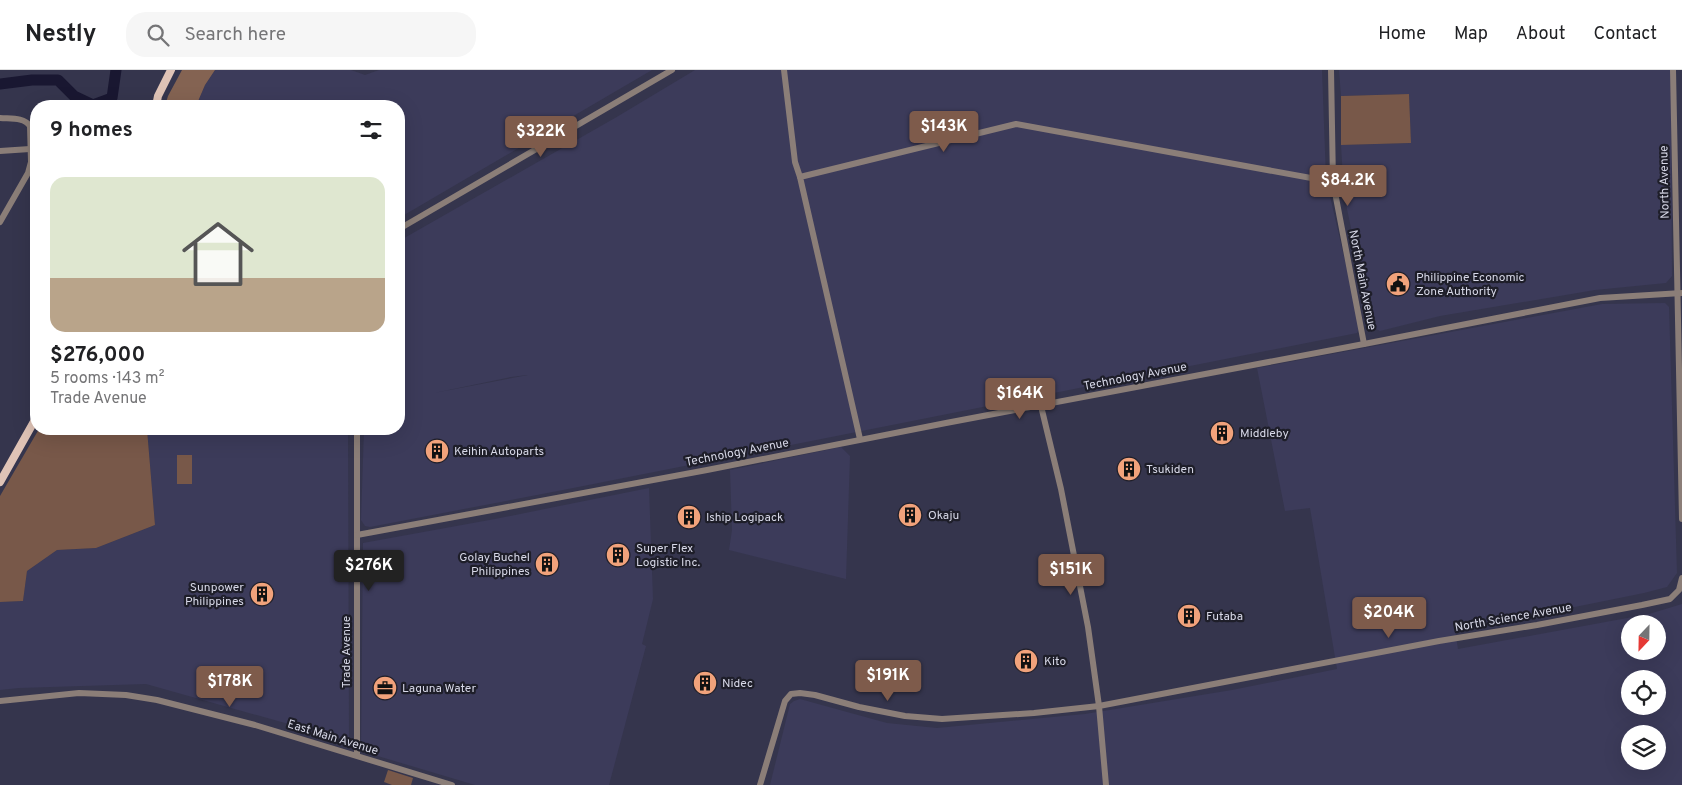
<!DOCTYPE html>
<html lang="en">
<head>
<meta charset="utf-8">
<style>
	body { margin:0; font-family:Overpass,sans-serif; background:#f6f6f6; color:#202124; height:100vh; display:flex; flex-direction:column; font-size:19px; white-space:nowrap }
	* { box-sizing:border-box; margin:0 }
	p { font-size:16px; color:#757577 }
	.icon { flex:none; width:28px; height:28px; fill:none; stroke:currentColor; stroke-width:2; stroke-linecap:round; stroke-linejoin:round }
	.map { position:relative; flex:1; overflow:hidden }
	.drawer { position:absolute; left:30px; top:30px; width:375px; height:335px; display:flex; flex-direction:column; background:#fff; border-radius:20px; box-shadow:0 5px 20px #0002 }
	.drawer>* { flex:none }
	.needle { width:32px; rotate:202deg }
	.buttons { position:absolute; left:1621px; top:545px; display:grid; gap:10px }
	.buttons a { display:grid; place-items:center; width:45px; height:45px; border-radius:50%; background:#fff; box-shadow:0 5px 20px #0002; font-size:25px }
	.price { position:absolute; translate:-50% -42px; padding:0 11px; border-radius:5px; background:#7e5b4b; color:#fff; font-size:16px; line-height:32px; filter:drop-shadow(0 1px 2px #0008) }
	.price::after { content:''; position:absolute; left:50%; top:30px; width:15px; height:11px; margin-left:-8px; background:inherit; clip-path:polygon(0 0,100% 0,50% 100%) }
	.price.selected { background:#222; color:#fff }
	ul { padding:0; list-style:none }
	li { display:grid; align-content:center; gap:10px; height:265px; padding:0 20px }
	li span { display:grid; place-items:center; height:155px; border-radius:15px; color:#555 }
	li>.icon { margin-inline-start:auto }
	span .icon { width:90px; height:90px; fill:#fffc; stroke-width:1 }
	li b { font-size:21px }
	h2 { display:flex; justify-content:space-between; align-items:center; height:60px; padding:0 20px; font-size:21px }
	header { display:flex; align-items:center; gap:30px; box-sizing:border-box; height:70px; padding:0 25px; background:#fff; border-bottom:1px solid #e0e0e0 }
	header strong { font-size:24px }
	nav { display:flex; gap:28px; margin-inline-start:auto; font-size:18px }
	.search { width:350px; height:45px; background:#f6f6f6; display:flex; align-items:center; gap:12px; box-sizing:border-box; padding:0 18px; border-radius:20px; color:#757577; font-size:19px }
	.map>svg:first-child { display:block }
	.built { fill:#3c3b5a; fill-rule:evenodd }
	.green { fill:#785849 }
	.forest { fill:#846352 }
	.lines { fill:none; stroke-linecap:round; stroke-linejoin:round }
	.river { stroke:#191731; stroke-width:11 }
	.minor { stroke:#8b7e78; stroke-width:6 }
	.major { stroke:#dfc3b6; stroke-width:8 }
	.labels { text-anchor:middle; stroke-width:4.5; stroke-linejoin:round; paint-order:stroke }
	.street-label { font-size:12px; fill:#d7d8e7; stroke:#1e1e29 }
	.poi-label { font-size:12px; fill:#d7d8e7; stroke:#1e1e29; text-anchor:start }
</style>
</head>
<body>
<header>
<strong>Nestly</strong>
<div class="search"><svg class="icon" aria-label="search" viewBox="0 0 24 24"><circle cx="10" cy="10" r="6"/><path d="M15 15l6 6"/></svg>Search here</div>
<nav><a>Home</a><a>Map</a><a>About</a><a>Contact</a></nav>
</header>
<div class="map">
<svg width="1682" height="715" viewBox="0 0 1682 715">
	<rect width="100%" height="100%" fill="#35354d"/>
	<g class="built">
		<polygon points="215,0 351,0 365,5 379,0 652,0 399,148 399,36 196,36 205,15"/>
		<path d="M695 0H1322L1326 109 1360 256 1357 263 563 420 370 457 365 456 361 450 364 359H399V171L615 48ZM527 305H528L434 323 511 307Z"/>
		<polygon points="1339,0 1671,0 1672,206 1666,213 1595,220 1440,246 1380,261 1376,259 1372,256 1344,125 1341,75 1411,73 1409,24 1341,26"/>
		<path d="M1665 233 1669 237 1677 503 1667 517 1644 523 1455 561 1458 579 1649 544 1682 534V715H770L790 634 794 631 800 629 887 653 937 658 1085 644 1232 620 1337 599 1310 438 1285 441 1257 298 1602 234ZM1630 554H1658V581H1630ZM1630 609H1658V636H1630ZM1630 664H1658V691H1630Z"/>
		<polygon points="147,359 348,359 349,671 146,614 19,618 0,620 0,532 23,531 27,501 57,480 96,478 155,455"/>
		<polygon points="841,377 850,386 846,509 729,480 732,460 730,400"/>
		<polygon points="649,418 653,529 642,574 646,576 609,715 475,715 361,681 363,473 495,449"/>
	</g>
	<g class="green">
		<polygon points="1409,24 1411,73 1341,75 1341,26"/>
		<polygon points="39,359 147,359 155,455 96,478 57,480 27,501 23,531 0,532 0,426"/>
		<rect x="177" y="385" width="15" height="29"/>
		<polygon points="388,700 413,708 411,715 392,715 384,712"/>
	</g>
	<polygon class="forest" points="182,0 215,0 205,15 196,36 165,36 168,26"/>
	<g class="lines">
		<polyline class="river" points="0,14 32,10 58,10 74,26 93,35 112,28 116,0"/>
		<g class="minor">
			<polyline points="784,0 795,92 800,107"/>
			<polyline points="1331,0 1333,112 1364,274"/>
			<polyline points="1673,0 1682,449"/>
			<path d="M0 48C10 49 24 47 30 56L31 92 28 103 0 152"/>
			<polyline points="0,81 30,79"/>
			<polyline points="399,159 672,0"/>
			<polyline points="1041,336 1061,419 1088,557 1099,636 1106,715"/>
			<polyline points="357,359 357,685"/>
			<polyline points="860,369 800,107 1016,54 1333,112"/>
			<polyline points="357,465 707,400 946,353 1364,274 1600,228 1682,223"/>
			<polyline points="0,631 79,623 126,625 157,630 255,655 452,715"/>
			<polyline points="760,715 785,631 791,624 800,623 815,625 859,637 905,646 942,649 1034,643 1099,636 1439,571 1537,555 1642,535 1670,529 1679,520 1682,508"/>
		</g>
		<g class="major">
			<polyline points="156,36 158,26 171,0"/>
			<polyline points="0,412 36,348"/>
		</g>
	</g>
	<defs>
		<g id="civic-disc" transform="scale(1.25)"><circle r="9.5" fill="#f1a27b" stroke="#1e1e29"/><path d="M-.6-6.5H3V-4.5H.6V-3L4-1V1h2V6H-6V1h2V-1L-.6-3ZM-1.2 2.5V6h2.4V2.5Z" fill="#111"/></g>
		<g id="building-disc" transform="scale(1.25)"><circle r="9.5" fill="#f1a27b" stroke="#1e1e29"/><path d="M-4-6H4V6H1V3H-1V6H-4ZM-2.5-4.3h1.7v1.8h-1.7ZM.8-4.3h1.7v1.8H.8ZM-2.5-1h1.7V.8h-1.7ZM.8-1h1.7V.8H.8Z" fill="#111"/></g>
		<g id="office-disc" transform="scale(1.25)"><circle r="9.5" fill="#f1a27b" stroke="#1e1e29"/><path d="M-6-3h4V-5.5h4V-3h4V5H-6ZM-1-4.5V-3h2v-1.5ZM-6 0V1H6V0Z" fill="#111"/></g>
	</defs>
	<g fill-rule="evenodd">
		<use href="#civic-disc" x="1398" y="214"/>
		<use href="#building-disc" x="1222" y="363"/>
		<use href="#building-disc" x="437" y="381"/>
		<use href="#building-disc" x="1129" y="399"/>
		<use href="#building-disc" x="910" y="445"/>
		<use href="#building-disc" x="689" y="447"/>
		<use href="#building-disc" x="618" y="485"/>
		<use href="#building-disc" x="547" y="494"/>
		<use href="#building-disc" x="262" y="524"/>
		<use href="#building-disc" x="1189" y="546"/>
		<use href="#building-disc" x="1026" y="591"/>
		<use href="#building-disc" x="705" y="613"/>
		<use href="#office-disc" x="385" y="618"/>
	</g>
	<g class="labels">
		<g class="street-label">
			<text transform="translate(1664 112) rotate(-91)" y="4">North Avenue</text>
			<text transform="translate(1363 210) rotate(79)" y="4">North Main Avenue</text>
			<text transform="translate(1135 306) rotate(-11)" y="4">Technology Avenue</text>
			<text transform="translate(737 382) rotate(-11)" y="4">Technology Avenue</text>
			<text transform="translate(1513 547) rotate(-10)" y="4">North Science Avenue</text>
			<text transform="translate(346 582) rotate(-90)" y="4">Trade Avenue</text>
			<text transform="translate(333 667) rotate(17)" y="4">East Main Avenue</text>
		</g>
		<g class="poi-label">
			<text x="1416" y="211">Philippine Economic<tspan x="1416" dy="14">Zone Authority</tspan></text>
			<text x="1240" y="367">Middleby</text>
			<text x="454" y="385">Keihin Autoparts</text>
			<text x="1146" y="403">Tsukiden</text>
			<text x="928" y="449">Okaju</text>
			<text x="706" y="451">Iship Logipack</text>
			<text x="636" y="482">Super Flex<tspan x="636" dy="14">Logistic Inc.</tspan></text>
			<text x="530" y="491" text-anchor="end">Golay Buchel<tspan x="530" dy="14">Philippines</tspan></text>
			<text x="244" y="521" text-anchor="end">Sunpower<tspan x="244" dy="14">Philippines</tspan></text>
			<text x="1206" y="550">Futaba</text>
			<text x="1044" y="595">Kito</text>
			<text x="722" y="617">Nidec</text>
			<text x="402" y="622">Laguna Water</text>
		</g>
	</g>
</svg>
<div class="buttons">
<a><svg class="needle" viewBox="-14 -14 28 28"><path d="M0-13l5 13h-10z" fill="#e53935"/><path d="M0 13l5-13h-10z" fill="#757577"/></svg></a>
<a><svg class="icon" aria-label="locate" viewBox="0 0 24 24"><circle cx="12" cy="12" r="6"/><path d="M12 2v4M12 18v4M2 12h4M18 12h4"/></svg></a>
<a><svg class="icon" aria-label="layers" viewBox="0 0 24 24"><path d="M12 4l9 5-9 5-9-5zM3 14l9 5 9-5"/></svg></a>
</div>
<b class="price" style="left:944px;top:83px">$143K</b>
<b class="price" style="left:541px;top:88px">$322K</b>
<b class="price" style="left:1348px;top:137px">$84.2K</b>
<b class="price" style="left:1020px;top:350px">$164K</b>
<b class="price selected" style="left:369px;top:522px">$276K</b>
<b class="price" style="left:1071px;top:526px">$151K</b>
<b class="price" style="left:1389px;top:569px">$204K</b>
<b class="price" style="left:888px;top:632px">$191K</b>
<b class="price" style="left:230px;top:638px">$178K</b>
<section class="drawer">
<h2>9 homes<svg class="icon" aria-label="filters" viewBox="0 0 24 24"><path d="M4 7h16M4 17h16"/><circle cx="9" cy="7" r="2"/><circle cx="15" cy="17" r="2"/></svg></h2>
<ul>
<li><span style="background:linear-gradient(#dfe7d0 65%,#b9a48a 0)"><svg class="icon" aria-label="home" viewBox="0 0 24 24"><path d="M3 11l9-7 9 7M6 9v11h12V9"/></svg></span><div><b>$276,000</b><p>5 rooms · 143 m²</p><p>Trade Avenue</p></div></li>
</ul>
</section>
</div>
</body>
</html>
